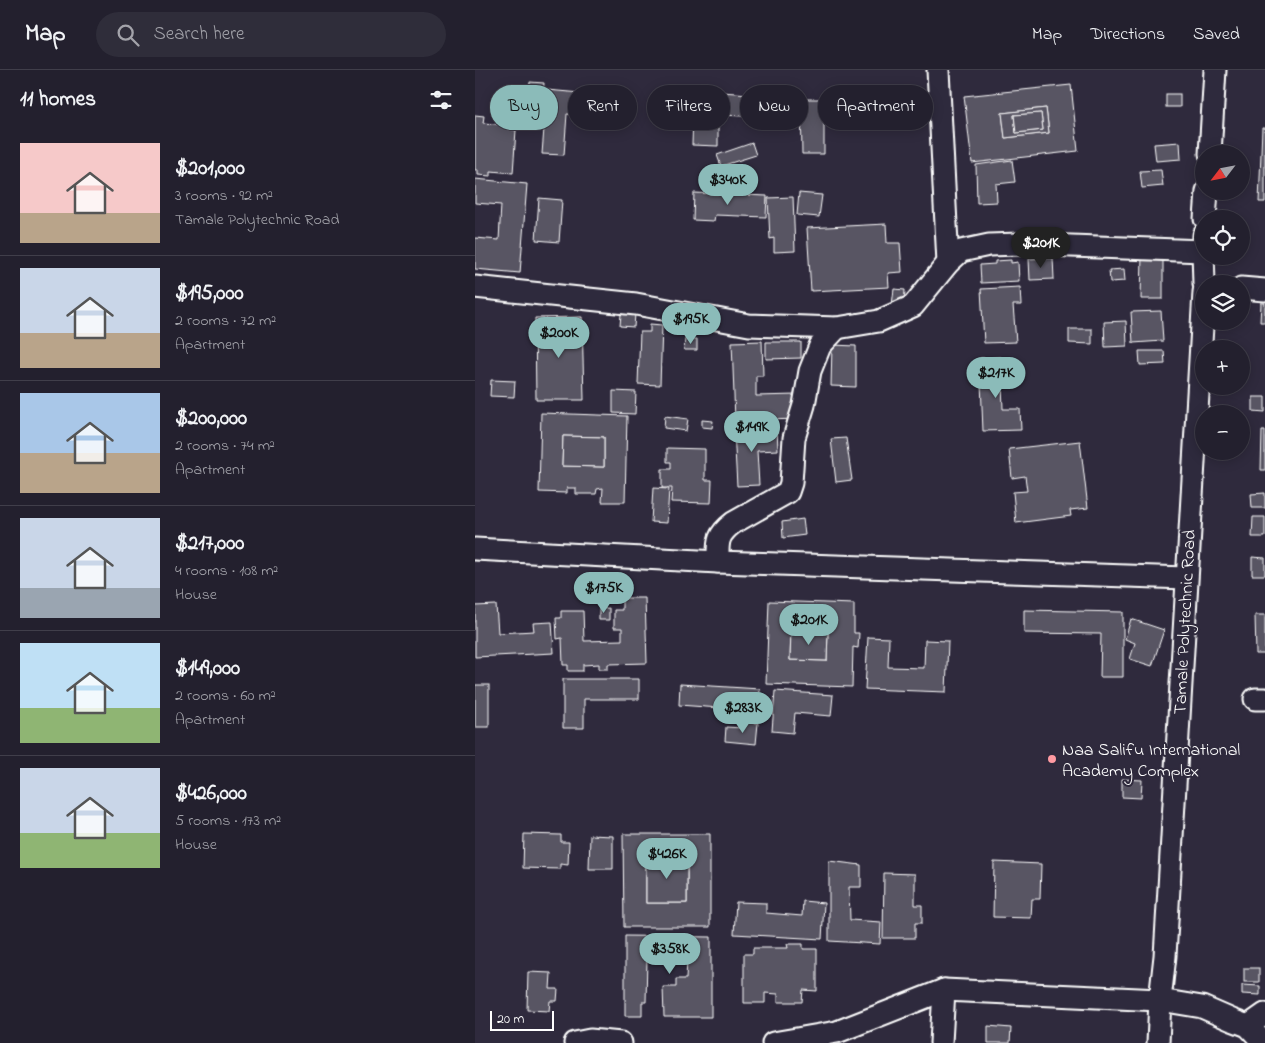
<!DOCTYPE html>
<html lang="en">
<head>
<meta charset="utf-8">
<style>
	body { margin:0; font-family:"Indie Flower",sans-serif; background:#2f2d3a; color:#f1f3f6; height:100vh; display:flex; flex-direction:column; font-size:19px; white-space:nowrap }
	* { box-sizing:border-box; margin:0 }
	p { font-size:16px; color:#a3a3aa }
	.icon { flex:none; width:28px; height:28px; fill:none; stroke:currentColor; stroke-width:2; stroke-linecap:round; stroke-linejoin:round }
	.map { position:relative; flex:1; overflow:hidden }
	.panel { display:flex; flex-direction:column; background:#23202e; width:475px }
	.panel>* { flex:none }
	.banner { position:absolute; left:15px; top:15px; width:475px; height:45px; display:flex; gap:10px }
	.needle { width:32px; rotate:238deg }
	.buttons { position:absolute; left:720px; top:75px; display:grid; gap:10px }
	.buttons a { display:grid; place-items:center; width:55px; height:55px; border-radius:50%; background:#23202e; box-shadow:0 2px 12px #0003,0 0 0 1px #403e4a; font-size:25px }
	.scale { position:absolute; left:15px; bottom:12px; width:64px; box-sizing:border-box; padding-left:5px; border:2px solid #fff; border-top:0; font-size:14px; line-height:18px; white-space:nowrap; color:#fff; -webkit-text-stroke:4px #2f2a3d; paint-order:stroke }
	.price { position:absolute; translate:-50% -42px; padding:0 11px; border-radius:18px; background:#8bbbb9; color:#111; font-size:16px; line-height:32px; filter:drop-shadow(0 1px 2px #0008) }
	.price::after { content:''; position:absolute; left:50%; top:30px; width:15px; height:11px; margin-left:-8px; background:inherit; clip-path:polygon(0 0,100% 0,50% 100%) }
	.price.on { background:#222; color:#fff }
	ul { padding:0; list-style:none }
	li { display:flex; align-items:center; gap:15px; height:125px; padding:0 20px }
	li+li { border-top:1px solid #403e4a }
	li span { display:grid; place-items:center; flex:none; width:140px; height:100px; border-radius:0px; color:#555 }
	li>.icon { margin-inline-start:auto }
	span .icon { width:60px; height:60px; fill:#fffc; stroke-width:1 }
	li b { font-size:21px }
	h2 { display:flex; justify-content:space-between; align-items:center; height:60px; padding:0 20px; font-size:21px }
	.chip { padding:0 18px; border-radius:22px; background:#23202e; box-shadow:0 2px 12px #0003,0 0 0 1px #403e4a; font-size:18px; line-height:45px }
	.chip.on { background:#8bbbb9; color:#111 }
	header { display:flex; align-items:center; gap:30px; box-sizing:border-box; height:70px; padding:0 25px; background:#23202e; border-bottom:1px solid #403e4a }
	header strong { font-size:24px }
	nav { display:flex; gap:28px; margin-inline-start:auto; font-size:18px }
	.search { width:350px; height:45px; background:#2f2d3a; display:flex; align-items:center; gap:12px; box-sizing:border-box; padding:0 18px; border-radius:28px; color:#a3a3aa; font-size:19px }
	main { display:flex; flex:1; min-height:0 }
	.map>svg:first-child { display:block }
	.building { fill:#595564; stroke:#fff; fill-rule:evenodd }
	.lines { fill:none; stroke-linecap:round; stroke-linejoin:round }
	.minor-casing { stroke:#fff; stroke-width:25 }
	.minor { stroke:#2f2a3d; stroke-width:21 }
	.poi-dot { fill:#ff9aa2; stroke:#2f2a3d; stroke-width:2 }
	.labels { text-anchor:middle; stroke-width:4; stroke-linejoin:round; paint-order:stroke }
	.street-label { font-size:18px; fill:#fff; stroke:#2f2a3d }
	.poi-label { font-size:18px; fill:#fff; stroke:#2f2a3d; text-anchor:start }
</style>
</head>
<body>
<header>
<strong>Map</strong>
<div class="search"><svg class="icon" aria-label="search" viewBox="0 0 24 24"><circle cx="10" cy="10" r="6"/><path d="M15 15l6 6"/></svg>Search here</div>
<nav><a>Map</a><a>Directions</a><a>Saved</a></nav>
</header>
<main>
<section class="panel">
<h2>11 homes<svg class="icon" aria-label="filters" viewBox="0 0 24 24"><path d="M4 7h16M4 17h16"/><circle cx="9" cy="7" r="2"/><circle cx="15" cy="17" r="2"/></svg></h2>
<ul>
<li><span style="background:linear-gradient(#f6c9c9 70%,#b9a48a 0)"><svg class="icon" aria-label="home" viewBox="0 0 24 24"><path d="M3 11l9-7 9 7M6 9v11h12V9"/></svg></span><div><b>$201,000</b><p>3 rooms · 92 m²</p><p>Tamale Polytechnic Road</p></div></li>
<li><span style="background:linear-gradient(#c9d6e8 65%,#b9a48a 0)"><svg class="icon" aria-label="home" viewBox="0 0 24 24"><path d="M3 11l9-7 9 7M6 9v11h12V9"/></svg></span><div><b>$195,000</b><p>2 rooms · 72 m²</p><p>Apartment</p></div></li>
<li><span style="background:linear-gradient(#a9c7e8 60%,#b9a48a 0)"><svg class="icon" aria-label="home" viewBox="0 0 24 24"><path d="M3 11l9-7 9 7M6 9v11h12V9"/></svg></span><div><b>$200,000</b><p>2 rooms · 74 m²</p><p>Apartment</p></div></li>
<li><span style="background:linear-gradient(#c9d6e8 70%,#9aa5b1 0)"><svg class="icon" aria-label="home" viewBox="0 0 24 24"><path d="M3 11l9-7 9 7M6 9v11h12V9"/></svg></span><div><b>$217,000</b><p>4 rooms · 108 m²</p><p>House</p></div></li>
<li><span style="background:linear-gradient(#bfe0f5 65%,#8fb573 0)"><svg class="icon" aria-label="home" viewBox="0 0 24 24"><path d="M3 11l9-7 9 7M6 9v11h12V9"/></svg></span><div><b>$149,000</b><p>2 rooms · 60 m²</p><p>Apartment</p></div></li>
<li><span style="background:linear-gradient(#c9d6e8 65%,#8fb573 0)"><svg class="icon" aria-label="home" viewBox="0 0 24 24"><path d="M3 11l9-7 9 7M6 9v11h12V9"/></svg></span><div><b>$426,000</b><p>5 rooms · 173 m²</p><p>House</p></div></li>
</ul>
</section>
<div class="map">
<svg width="790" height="973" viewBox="0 0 790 973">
	<rect width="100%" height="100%" fill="#2f2a3d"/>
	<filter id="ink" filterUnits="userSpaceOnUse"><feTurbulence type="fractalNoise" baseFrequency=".02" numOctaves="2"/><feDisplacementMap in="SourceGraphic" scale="10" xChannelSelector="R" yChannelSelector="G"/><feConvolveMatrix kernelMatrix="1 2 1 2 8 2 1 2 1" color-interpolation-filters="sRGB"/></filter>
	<g filter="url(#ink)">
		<g class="building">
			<polygon points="55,12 69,13 68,27 54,26"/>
			<path d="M596 15 603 81 497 93 489 26ZM571 38 574 63 530 68 527 43Z"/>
			<polygon points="219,16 241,17 239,57 243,57 243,76 217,75"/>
			<polygon points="72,20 127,25 125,46 92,44 89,85 67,84"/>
			<polygon points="247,22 288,25 287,47 246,45"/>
			<rect x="691" y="24" width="14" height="13"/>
			<polygon points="326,29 381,29 381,53 349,53 349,84 327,84"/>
			<path d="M571 38 574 63 530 68 527 43ZM566 43 568 60 541 63 539 45Z"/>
			<polygon points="566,43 568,60 541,63 539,45"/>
			<polygon points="0,45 9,46 8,53 32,55 32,59 41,60 38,103 16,101 16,106 3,105 3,100 0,100"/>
			<polygon points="787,58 790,58 790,132 784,132"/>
			<polygon points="705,72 706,89 681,91 679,74"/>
			<polygon points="277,73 281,85 246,96 242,85"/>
			<polygon points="537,90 540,112 521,114 522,132 502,133 501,95"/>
			<polygon points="686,100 688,116 667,118 665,101"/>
			<polygon points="0,109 52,114 45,203 0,199 0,168 24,170 26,135 0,133"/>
			<polygon points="219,123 292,126 291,147 240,145 239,151 218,150"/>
			<polygon points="324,123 347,125 344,147 322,145"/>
			<polygon points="318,127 320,181 299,182 299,168 295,169 293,128"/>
			<polygon points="64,128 87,130 84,172 61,170"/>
			<polygon points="411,154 412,173 425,173 427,202 413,203 414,217 336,221 332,158"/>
			<polygon points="667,186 688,186 688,229 666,229"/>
			<polygon points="578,188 579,209 555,210 554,189"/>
			<polygon points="536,190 536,193 543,192 544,211 506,213 505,195 520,194 520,191"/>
			<polygon points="649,199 650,211 635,212 634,200"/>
			<polygon points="545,217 546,235 538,235 541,272 509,273 506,219"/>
			<polygon points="419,219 430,220 429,236 417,235"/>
			<polygon points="786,233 790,233 790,252 785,252"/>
			<polygon points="686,241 688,271 658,273 656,242"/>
			<polygon points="146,244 160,244 159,257 145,256"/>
			<polygon points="107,247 109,330 61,330 60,248"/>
			<polygon points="651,251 652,276 630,277 629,252"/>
			<polygon points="175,254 187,255 185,315 163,314 165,262 175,262"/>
			<polygon points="594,259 617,259 617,274 594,273"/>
			<polygon points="210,269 222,269 222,280 209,280"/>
			<polygon points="287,271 288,306 281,306 281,326 322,325 323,349 260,351 257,272"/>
			<polygon points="291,272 326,272 326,288 291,289"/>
			<polygon points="357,275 381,276 381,317 356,316"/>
			<polygon points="664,281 689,281 690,294 665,295"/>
			<polygon points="526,287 528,339 545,339 546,360 508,361 505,288"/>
			<polygon points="16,310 40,311 39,327 15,326"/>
			<polygon points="138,321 161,322 160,344 138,343"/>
			<polygon points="778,327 790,327 790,342 778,341"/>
			<path d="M66 343 152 346 150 432H127L128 418 122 419 121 424H101V418H92V423L64 422ZM88 366 129 367V397L87 396Z"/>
			<polygon points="190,346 213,349 211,361 189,358"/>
			<polygon points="227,350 238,351 237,358 227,357"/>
			<polygon points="302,358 303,380 282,381 284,415 262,416 259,360"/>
			<polygon points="787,361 790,361 790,400 786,400"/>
			<polygon points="88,366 129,367 129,397 87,396"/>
			<polygon points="371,368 377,410 361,412 356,369"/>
			<polygon points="605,371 613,438 595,440 596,446 541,453 538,422 552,421 550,406 537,408 534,379"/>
			<polygon points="192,378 230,379 230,410 237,410 236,433 196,432 197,418 187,418 187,399 196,399 196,392 192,392"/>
			<polygon points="178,418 194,419 192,453 176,452"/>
			<polygon points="790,423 790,438 777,438 776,424"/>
			<polygon points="778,447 790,447 790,467 777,467"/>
			<polygon points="328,449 330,465 308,468 307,452"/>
			<polygon points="777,487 790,488 790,505 777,505"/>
			<polygon points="147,528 170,528 172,593 133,594 133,599 124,599 124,594 108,595 108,601 93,601 93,595 88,595 87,568 82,569 81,548 86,548 86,541 108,541 109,571 147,570 147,558 139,558 139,540 147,540"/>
			<path d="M294 531 379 534V563H384L383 578 378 577 377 617 291 614ZM316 560 353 561 352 591 315 590Z"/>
			<polygon points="21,535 23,563 59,561 58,553 77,552 79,583 0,587 0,536"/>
			<polygon points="134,538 134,550 124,550 124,539"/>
			<polygon points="549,540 648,542 648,607 625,607 626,564 549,563"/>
			<polygon points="780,545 790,545 790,584 781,584"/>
			<polygon points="656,549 689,560 677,596 655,589 660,573 650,569"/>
			<polygon points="316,560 353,561 352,591 315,590"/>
			<polygon points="393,567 414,568 413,597 449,598 450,570 473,571 471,622 390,619"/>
			<polygon points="88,609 164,609 164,629 109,629 109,658 88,658"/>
			<polygon points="205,614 285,619 283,647 272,647 272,640 204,635"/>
			<rect x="0" y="615" width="14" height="42"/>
			<polygon points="300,621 358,625 356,646 320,643 318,663 297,661"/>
			<polygon points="268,652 283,653 281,674 250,671 251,657 268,658"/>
			<polygon points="647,709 667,710 666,728 647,727"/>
			<polygon points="49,764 86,765 86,772 94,772 93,795 85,794 85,799 48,798"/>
			<path d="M148 764H235V857H149ZM171 786H212V833H171Z"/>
			<polygon points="115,765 138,766 138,799 114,799"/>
			<rect x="171" y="786" width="41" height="47"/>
			<polygon points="354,791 386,795 386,817 374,817 375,850 406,852 405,874 354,871"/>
			<polygon points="519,792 566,794 565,829 557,829 556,848 518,847"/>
			<polygon points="409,803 440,804 440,835 447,835 447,853 440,853 440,868 408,868"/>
			<polygon points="328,831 349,833 347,869 259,864 261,832 291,833 291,843 327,846"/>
			<polygon points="150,866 236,867 236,947 189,947 188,917 201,917 201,909 211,909 212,889 172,888 171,932 167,932 167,946 150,946"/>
			<polygon points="312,874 328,874 328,879 342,879 342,921 328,920 327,932 303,932 303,924 290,923 290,933 269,933 269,884 278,884 278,878 313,878"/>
			<rect x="769" y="898" width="15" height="14"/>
			<polygon points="53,902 76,903 75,919 83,919 82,931 75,931 74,941 52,940"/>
			<polygon points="767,915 785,916 785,925 767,924"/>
			<polygon points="513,956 536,958 535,973 513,973"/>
		</g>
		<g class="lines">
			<g class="minor-casing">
				<g id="minor">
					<polyline points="463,0 473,193"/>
					<polyline points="735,84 740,0"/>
					<polyline points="730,149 732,121"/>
					<polyline points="729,165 728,181 729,214"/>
					<polyline points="0,217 161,234 274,255 362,258 404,251 438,236 473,193 486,181 514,175 544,174 728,181"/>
					<polyline points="766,218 790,220"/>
					<polyline points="0,479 243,492 711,508"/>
					<path d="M243 492C243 473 241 466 258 453L313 422 316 413 319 368 329 335 335 301 345 276 362 258"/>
					<polyline points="780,629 790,629"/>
					<polyline points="773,956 790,944"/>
					<polyline points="100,973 115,970 146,973"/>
					<polyline points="298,973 362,962 469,920 685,930 727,937 757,950 773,956 789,973"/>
					<polyline points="466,973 469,920"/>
					<polyline points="683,973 685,930 690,886 729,222"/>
				</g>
			</g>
			<use href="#minor" class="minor"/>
		</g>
	</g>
	<circle class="poi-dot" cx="577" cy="689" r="5"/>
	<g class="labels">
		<g class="street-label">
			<text transform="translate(709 552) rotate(-87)" y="6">Tamale Polytechnic Road</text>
		</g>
		<g class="poi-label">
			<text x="587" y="685">Naa Salifu International<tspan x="587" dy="21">Academy Complex</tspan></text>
		</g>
	</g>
</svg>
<div class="buttons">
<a><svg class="needle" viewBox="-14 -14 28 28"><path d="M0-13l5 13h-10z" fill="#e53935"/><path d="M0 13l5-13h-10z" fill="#a3a3aa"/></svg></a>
<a><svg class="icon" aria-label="locate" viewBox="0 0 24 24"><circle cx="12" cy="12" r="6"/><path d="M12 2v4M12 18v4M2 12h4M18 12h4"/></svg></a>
<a><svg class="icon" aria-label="layers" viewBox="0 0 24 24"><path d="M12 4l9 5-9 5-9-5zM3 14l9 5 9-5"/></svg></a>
<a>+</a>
<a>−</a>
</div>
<div class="scale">20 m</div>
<b class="price" style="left:253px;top:136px">$340K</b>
<b class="price on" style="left:566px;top:199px">$201K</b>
<b class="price" style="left:216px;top:275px">$195K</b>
<b class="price" style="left:84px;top:289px">$200K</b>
<b class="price" style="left:521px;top:329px">$217K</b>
<b class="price" style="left:277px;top:383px">$149K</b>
<b class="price" style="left:129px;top:544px">$175K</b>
<b class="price" style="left:334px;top:576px">$201K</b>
<b class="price" style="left:268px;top:664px">$283K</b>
<b class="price" style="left:192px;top:810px">$426K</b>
<b class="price" style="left:195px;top:905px">$358K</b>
<div class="banner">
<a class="chip on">Buy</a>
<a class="chip">Rent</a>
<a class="chip">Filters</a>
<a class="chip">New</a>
<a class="chip">Apartment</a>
</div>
</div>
</main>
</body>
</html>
